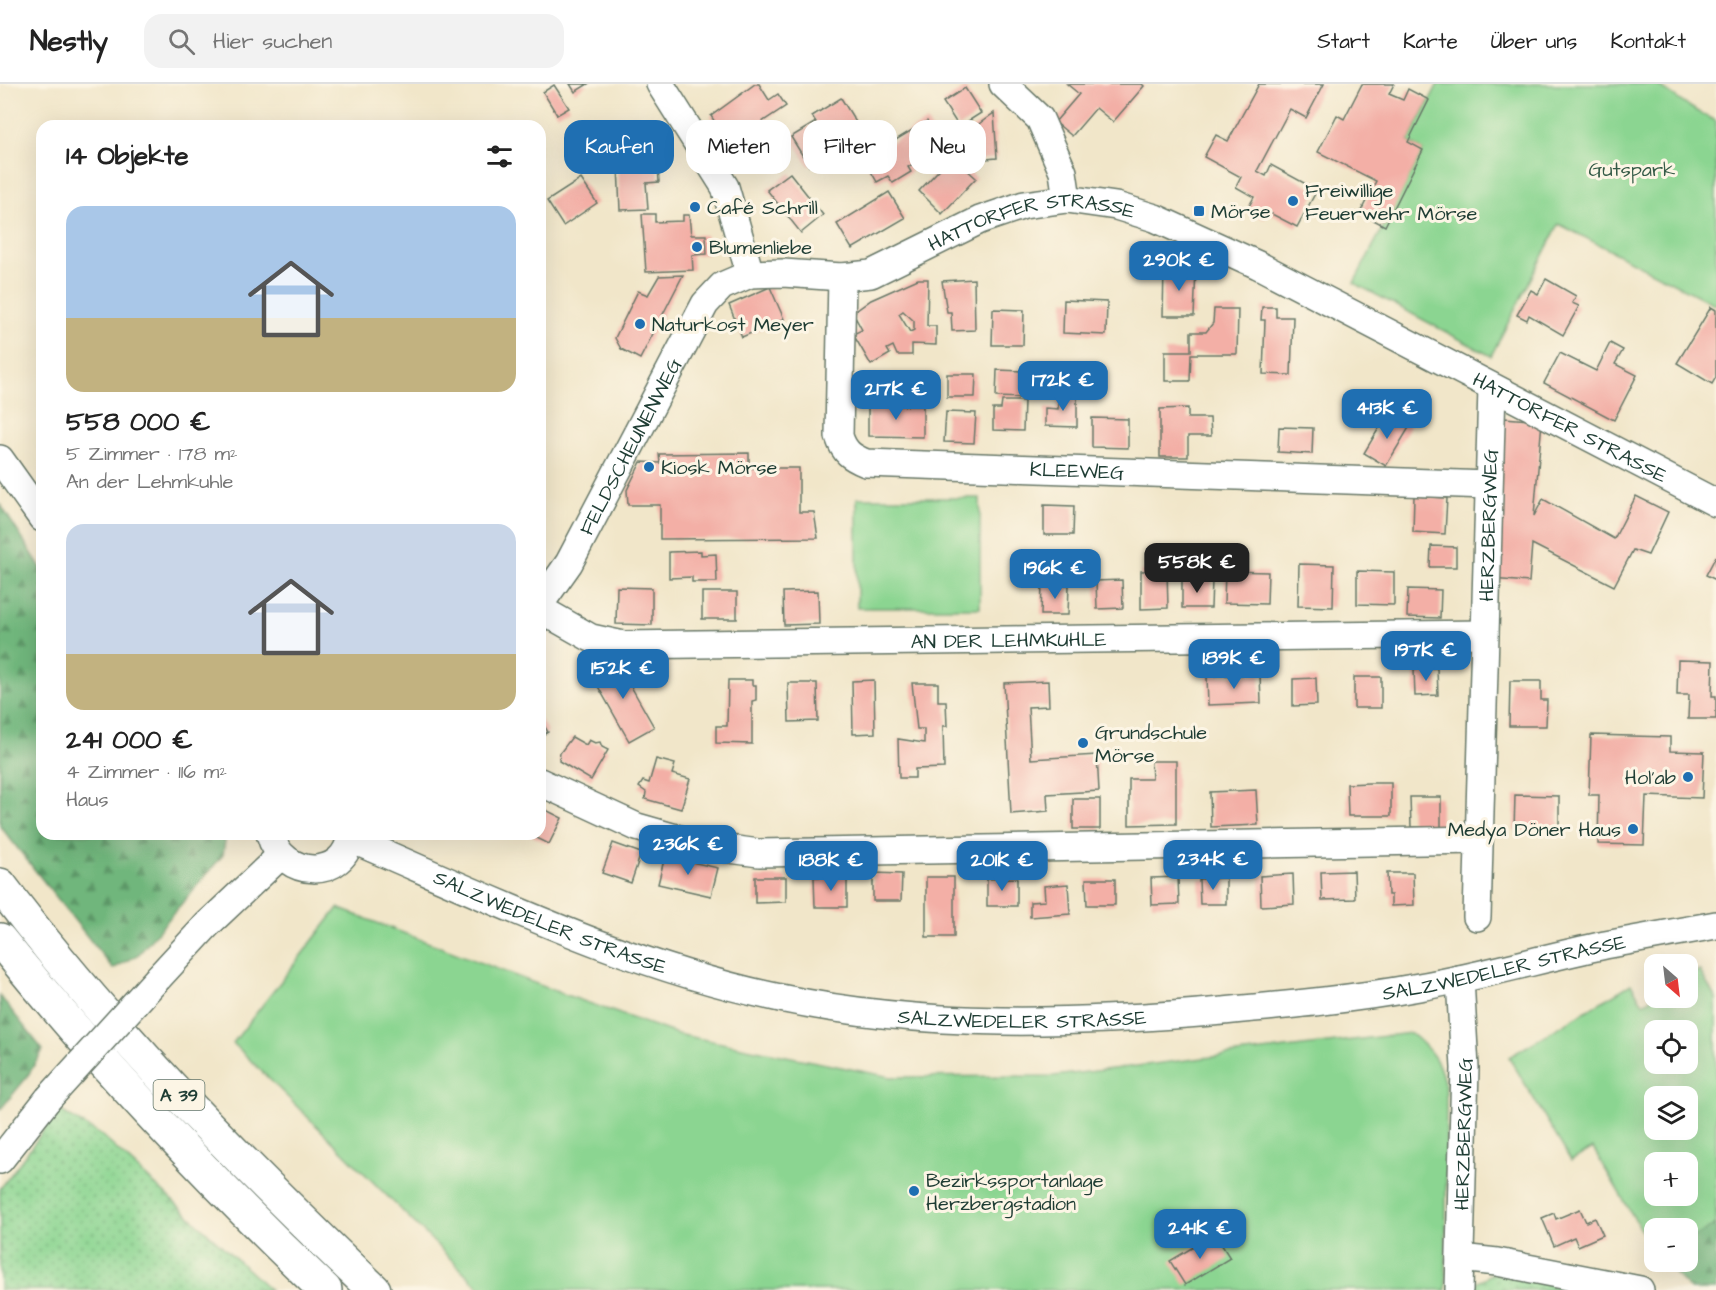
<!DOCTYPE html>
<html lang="de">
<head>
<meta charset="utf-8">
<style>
	body { margin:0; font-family:"Architects Daughter",sans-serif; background:#f2f2f2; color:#222; height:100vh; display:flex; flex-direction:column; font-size:22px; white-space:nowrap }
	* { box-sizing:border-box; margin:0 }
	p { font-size:20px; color:#767676 }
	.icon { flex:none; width:33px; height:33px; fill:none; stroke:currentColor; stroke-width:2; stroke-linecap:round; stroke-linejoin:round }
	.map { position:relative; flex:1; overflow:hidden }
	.side { position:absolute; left:36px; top:36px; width:510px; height:720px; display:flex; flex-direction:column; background:#fff; border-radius:18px; box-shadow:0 6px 24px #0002 }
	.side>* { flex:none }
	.guide { position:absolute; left:564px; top:36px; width:570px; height:54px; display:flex; gap:12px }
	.needle { width:39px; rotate:152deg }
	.tools { position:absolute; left:1644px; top:870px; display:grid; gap:12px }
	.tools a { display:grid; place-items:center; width:54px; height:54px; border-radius:12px; background:#fff; box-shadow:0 6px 24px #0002; font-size:30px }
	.price { position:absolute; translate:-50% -51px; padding:0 14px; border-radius:12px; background:#1f6fb2; color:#fff; font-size:20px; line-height:39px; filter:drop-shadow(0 2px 3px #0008) }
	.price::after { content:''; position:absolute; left:50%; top:36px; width:18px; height:14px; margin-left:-9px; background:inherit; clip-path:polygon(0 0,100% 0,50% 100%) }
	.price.selected { background:#222; color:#fff }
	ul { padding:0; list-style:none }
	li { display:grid; align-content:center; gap:12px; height:318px; padding:0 30px }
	li span { display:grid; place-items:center; height:186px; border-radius:18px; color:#555 }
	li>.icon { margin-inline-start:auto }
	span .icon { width:108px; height:108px; fill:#fffc; stroke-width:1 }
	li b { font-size:26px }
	h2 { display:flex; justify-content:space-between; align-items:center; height:72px; padding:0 30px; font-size:26px }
	.tag { padding:0 21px; border-radius:18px; background:#fff; box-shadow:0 6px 24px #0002; font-size:21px; line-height:54px }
	.tag.selected { background:#1f6fb2; color:#fff }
	header { display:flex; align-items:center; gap:36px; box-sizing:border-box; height:84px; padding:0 30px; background:#fff; border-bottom:2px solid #e0e0e0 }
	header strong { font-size:28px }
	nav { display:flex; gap:33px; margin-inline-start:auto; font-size:21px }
	.search { width:420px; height:54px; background:#f2f2f2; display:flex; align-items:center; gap:15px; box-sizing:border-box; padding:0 21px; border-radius:18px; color:#767676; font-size:22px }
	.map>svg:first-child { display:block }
	.grass { fill:url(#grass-dots); stroke:#558962; stroke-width:1.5 }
	.forest { fill:url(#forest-firs); stroke:#487a58; stroke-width:1.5 }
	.park { fill:#8bd591; stroke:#558962; stroke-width:1.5; fill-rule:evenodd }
	.building { fill:#f3afa6; fill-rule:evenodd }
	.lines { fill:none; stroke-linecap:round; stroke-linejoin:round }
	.minor-casing { stroke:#687868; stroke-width:30 }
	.highway-casing { stroke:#687868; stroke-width:36 }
	.minor { stroke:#fff; stroke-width:27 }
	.highway { stroke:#fff; stroke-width:33 }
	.minor-bridge-casing { stroke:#687868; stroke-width:30; stroke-linecap:butt }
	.minor-bridge { stroke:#fff; stroke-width:27 }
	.poi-dot { fill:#1f6fb2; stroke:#fcf5e5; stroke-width:2 }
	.labels { text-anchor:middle; stroke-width:6; stroke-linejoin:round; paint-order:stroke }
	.shield { fill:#fcf5e5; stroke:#617469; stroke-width:1.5 }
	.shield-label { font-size:18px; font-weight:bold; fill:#1f3d34 }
	.park-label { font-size:20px; fill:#355b47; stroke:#fcf5e5 }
	.poi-label { font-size:20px; fill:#1f3d34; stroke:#fcf5e5; text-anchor:start }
	.street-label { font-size:20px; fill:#1f3d34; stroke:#fcf5e5 }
</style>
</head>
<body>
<header>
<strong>Nestly</strong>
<div class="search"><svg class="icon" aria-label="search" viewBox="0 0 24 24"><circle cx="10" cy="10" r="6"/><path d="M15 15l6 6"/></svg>Hier suchen</div>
<nav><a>Start</a><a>Karte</a><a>Über uns</a><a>Kontakt</a></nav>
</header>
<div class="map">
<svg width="1716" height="1206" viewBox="0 0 1716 1206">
	<defs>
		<pattern id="grass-dots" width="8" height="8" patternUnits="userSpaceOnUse" patternTransform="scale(1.5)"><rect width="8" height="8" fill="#8bd591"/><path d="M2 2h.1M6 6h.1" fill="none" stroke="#71ae77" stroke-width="1.8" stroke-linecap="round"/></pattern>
		<pattern id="forest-firs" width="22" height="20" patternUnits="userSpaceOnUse" patternTransform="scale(1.5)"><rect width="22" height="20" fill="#70b67b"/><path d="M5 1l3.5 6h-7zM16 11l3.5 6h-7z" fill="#5b9566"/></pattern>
	</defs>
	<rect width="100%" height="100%" fill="#fcf5e5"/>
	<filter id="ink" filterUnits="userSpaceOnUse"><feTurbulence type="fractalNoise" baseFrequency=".0167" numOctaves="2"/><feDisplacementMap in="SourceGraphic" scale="12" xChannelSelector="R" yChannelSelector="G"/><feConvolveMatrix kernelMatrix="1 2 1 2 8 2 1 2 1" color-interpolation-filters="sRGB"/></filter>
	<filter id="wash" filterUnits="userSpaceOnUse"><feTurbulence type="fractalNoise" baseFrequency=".008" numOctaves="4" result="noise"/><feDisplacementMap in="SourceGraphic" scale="24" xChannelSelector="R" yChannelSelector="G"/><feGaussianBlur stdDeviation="1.35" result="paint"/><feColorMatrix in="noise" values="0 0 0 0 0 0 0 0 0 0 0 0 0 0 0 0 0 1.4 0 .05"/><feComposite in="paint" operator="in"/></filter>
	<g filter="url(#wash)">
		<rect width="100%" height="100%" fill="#f1e6c9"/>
		<g class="grass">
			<polygon points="59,1026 101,1051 270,1206 0,1206 0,1105"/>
			<polygon points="1492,1189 1578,1206 1470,1206 1470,1203"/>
		</g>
		<g class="forest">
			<polygon points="0,420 42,485 42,750 226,750 223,771 139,870 113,885 0,742"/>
			<polygon points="0,912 43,966 27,993 0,1026"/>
			<polygon points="1716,1140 1716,1206 1691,1206 1662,1178 1688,1178 1688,1157"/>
		</g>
		<g class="park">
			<polygon points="1438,0 1656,0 1688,22 1716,37 1716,221 1559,140 1491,272 1354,199 1423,66 1408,58"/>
			<rect x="857" y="414" width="123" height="110"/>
			<path d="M338 824 563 910 677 950 891 993 1054 992 1411 949C1434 968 1441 979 1446 1008V1206H482L233 959Z"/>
			<path d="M1699 886 1716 915V1140L1688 1157V1144H1654V1168L1593 1064 1571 1077 1509 973 1631 900 1643 919 1654 913 1688 914V893ZM1654 946H1688V980H1654ZM1654 1012H1688V1046H1654ZM1654 1078H1688V1112H1654Z"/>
		</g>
		<g id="blocks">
			<g class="building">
				<polygon points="570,0 588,0 575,8"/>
				<polygon points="755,0 759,0 769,16 778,10 786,22 756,42 759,45 752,49 748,43 727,57 711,32"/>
				<polygon points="1067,0 1142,0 1144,2 1113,38 1096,24 1072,52 1055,38 1079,10"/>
				<polygon points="1259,0 1324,0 1306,34 1290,25 1257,87 1266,92 1271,81 1317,106 1297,143 1268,128 1264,135 1247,126 1254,113 1236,103 1241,93 1204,73 1216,51 1228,57"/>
				<polygon points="1362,0 1394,0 1389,10 1403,16 1408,5 1429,16 1408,58 1423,66 1385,142 1360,129 1376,97 1318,68 1337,31 1344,35"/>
				<polygon points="554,1 569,24 557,31 543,8"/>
				<polygon points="965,4 981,29 959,43 943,18"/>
				<polygon points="841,14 862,48 809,82 791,53 816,38 812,32"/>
				<polygon points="994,29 997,74 974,76 972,45"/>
				<polygon points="927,37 938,57 929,63 932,69 908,83 911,88 893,99 888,92 877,98 864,75"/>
				<polygon points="623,71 646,71 646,81 658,81 659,98 646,99 648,125 620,126 618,82 623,82"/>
				<polygon points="952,72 976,94 942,130 919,107"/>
				<polygon points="790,89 823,131 801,149 767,106"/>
				<polygon points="581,95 597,119 563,142 547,117"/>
				<polygon points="889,108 905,134 852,165 837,140"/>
				<polygon points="642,130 655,130 655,138 683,137 683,131 689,131 691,151 706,151 707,170 692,171 693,186 646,188"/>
				<polygon points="1164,184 1196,185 1194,232 1163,232"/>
				<polygon points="683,191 640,275 621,265 615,254 638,207 648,211 659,192"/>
				<path d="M918 195H928L927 242H936V261L912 260V271H897L893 262 887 265 890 270 871 281 853 250 862 246 853 229 871 216ZM903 227 914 237V246L910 248 899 230Z"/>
				<polygon points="974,195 975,246 952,247 951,228 947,228 942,197"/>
				<polygon points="1546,195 1576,212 1572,219 1579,222 1563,251 1529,231 1527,236 1517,231 1531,206 1538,210"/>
				<polygon points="770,203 784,235 742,253 729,221"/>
				<polygon points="1064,216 1107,218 1106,251 1063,249"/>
				<polygon points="1262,223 1276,223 1276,233 1293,233 1291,291 1263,290 1265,236 1261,236"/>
				<polygon points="1711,223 1716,226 1716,293 1712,300 1677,279"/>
				<polygon points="993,225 1024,226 1023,261 992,261"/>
				<polygon points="1214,225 1238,225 1237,270 1191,270 1190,297 1165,297 1165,267 1191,267 1191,248 1206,248 1213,239"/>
				<polygon points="1610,259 1623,266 1615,280 1637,291 1614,336 1544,299 1560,269 1596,287"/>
				<polygon points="997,286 1023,287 1023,314 996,313"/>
				<polygon points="947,290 976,290 975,313 947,313"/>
				<polygon points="1059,309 1077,310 1077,343 1045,342 1045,324 1058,325"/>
				<polygon points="1002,317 1024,317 1023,347 993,346 993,325 1001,325"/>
				<polygon points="868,322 923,322 923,353 868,352"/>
				<polygon points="1188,324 1188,334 1210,334 1211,352 1188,352 1188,373 1160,373 1160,325"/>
				<polygon points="946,328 976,329 974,359 944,358"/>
				<polygon points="1388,329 1410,342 1386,382 1364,369"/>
				<polygon points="1092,334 1128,335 1128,364 1092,363"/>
				<polygon points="1504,334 1542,337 1534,432 1543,415 1614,455 1636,412 1668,428 1648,471 1633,466 1614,502 1532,460 1529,498 1491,495"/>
				<polygon points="1279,343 1313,344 1312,370 1278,368"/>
				<polygon points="749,369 749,384 799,384 799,428 814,428 818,454 660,455 660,421 628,421 627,406 641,378 660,379 659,370"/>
				<polygon points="1414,412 1447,414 1445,450 1413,448"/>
				<polygon points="1044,421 1074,422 1073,451 1044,451"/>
				<polygon points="1431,462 1456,463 1456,483 1430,483"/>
				<polygon points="701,467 701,471 716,470 717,498 692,498 692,493 669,494 669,468"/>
				<polygon points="1716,472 1716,496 1706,491"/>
				<polygon points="1299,480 1334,481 1333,523 1298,522"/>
				<polygon points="1167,486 1168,524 1141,525 1141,487"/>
				<polygon points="1225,487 1268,488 1267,520 1224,519"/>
				<polygon points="1357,487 1394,488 1394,521 1357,520"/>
				<polygon points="1122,496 1123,524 1097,525 1096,497"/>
				<polygon points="1182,496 1212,496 1211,524 1182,524"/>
				<polygon points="1042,501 1069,501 1068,531 1041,531"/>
				<polygon points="617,503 652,504 652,541 616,540"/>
				<polygon points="1408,505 1441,506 1440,534 1407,533"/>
				<polygon points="818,507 819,540 784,541 783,508"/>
				<rect x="702" y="508" width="35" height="27"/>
				<polygon points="616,576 654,643 629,657 591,590"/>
				<polygon points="1678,576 1713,577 1712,612 1716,612 1716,635 1688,635 1689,611 1677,611"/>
				<polygon points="1437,584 1438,611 1415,612 1414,585"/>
				<polygon points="1260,590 1261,619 1208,621 1207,592"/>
				<rect x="1354" y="593" width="27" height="31"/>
				<polygon points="1316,594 1317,621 1293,622 1293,595"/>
				<polygon points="728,596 752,596 752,601 756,601 756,616 752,617 752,660 716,659 716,642 727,642"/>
				<polygon points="874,596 875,649 853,650 852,597"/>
				<polygon points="1048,597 1049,622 1028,623 1031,675 1097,671 1099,707 1047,710 1048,727 1011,730 1004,599"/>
				<polygon points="1510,597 1541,597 1541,616 1547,616 1546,642 1509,642"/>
				<polygon points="788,599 817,599 818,637 789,638"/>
				<polygon points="912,599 938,599 938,617 946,617 947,642 943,642 944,684 915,685 915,694 899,694 898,655 924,659 924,645 917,645"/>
				<polygon points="540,635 548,648 540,653"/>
				<polygon points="1591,651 1670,653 1670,667 1704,668 1702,714 1646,712 1644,761 1598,760 1599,711 1589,711"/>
				<polygon points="572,653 586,661 589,656 595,659 600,658 602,663 608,666 591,696 559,677 560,669"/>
				<polygon points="656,675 675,680 672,690 690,695 681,725 645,715 646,708 639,703 643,697 649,699"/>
				<polygon points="1151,677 1176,677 1176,740 1129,741 1129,695 1152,695"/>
				<polygon points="1369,699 1391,699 1391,732 1348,732 1347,700"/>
				<polygon points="1256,706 1258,741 1211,743 1210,708"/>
				<polygon points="1515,711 1559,712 1559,746 1514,746"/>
				<polygon points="1410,713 1441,713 1441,743 1411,743"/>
				<rect x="1073" y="715" width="27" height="30"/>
				<polygon points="540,723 562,734 549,760 529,750 540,750"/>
				<polygon points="613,759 641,769 631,799 602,789"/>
				<polygon points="665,772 718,784 711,812 658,800"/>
				<polygon points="1354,787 1355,815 1322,816 1321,788"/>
				<polygon points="873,789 902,790 901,817 873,817"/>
				<polygon points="1387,789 1413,789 1414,821 1391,822 1391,811 1388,811"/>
				<polygon points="1293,790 1294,820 1261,822 1260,792"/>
				<polygon points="847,792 847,823 815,823 814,793"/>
				<polygon points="755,793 786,793 786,818 755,819"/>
				<rect x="926" y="793" width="28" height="60"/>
				<polygon points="1178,793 1179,820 1152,821 1151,794"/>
				<polygon points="1017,794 1017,822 987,822 987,795"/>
				<polygon points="1226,794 1226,820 1200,820 1199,795"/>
				<polygon points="1086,795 1115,795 1115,821 1087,821"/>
				<polygon points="1068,800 1070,830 1030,833 1030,818 1045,817 1044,802"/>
				<polygon points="1580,1125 1586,1138 1595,1134 1603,1151 1578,1162 1574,1153 1554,1162 1542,1134 1554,1129 1556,1135"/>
				<polygon points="1215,1150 1230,1174 1185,1201 1170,1177"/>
			</g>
		</g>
	</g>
	<g filter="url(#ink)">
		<use href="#blocks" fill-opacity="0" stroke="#687868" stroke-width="1.5"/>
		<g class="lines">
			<g class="minor-casing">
				<g id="minor">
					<polyline points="660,0 725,103 750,190"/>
					<polyline points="1003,0 1040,35 1063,88 1067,115"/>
					<path id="s1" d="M842 193 839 352C844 368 851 373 866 379L1488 401"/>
					<polyline points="0,375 42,434"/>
					<path id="s2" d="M540 520 569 479 705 220 722 202 750 190 783 189 842 193 871 190 980 136 1024 121 1067 115 1116 122 1155 134 1258 181 1716 419"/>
					<path id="s3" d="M540 525 591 554 623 561 1485 550"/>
					<polyline points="540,698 637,743 700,761 759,769 1478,756"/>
					<path d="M270 750C282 795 346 798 351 750"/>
					<path id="s4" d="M351 755C491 815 630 883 780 914 928 945 1074 940 1223 927 1288 921 1354 915 1419 903 1482 892 1543 874 1605 861 1642 854 1679 848 1716 841"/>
					<path id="s5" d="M1477 833 1492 304"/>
					<polyline points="158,894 207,841 280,772"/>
					<polyline points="0,1076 48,1015"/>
					<polyline points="1460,1174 1497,1178 1640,1206"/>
					<path id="s6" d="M1459 1206 1465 984 1460 895"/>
				</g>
			</g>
			<g class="highway-casing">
				<g id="highway">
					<path d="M0 801C111 948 241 1079 374 1206"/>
					<path d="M0 856C100 980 210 1096 325 1206"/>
				</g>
			</g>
			<use href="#minor" class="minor"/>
			<use href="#highway" class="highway"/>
			<g class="minor-bridge-casing">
				<polyline id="minor-bridge" points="48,1015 158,894"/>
			</g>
			<use href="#minor-bridge" class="minor-bridge"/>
		</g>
	</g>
	<g class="poi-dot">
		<circle cx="1293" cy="117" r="6"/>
		<circle cx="695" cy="123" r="6"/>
		<rect x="1193" y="121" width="12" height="12" rx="3"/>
		<circle cx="697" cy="163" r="6"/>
		<circle cx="640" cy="240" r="6"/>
		<circle cx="649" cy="383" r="6"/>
		<circle cx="1083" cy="659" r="6"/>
		<circle cx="1688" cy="693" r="6"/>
		<circle cx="1633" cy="745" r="6"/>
		<circle cx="914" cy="1107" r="6"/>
	</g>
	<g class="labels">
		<rect class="shield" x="153.5" y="996" width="51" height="30" rx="4.5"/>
		<g class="shield-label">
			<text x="179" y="1017">A 39</text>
		</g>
		<g class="park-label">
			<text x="1632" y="92">Gutspark</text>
		</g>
		<g class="poi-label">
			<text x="1305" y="113">Freiwillige<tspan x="1305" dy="23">Feuerwehr Mörse</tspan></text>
			<text x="707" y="130">Café Schrill</text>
			<text x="1211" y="134">Mörse</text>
			<text x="709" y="170">Blumenliebe</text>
			<text x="652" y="247">Naturkost Meyer</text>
			<text x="661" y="390">Kiosk Mörse</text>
			<text x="1095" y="655">Grundschule<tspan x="1095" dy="23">Mörse</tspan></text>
			<text x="1676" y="700" text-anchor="end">Hol'ab</text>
			<text x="1621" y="752" text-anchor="end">Medya Döner Haus</text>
			<text x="926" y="1103">Bezirkssportanlage<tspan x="926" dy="23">Herzbergstadion</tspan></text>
		</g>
		<g class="street-label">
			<text dy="7" stroke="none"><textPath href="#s2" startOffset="692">HATTORFER STRASSE</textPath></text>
			<text dy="7" stroke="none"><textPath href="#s2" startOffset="1286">HATTORFER STRASSE</textPath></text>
			<text dy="7" stroke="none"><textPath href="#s2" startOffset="182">FELDSCHEUNENWEG</textPath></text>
			<text dy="7" stroke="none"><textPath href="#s1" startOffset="410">KLEEWEG</textPath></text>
			<text dy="7" stroke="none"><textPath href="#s5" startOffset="392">HERZBERGWEG</textPath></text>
			<text dy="7" stroke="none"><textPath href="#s3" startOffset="477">AN DER LEHMKUHLE</textPath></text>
			<text dy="7" stroke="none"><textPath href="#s4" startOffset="216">SALZWEDELER STRASSE</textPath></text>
			<text dy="7" stroke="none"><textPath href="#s4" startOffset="1188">SALZWEDELER STRASSE</textPath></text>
			<text dy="7" stroke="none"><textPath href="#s4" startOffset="702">SALZWEDELER STRASSE</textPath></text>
			<text dy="7" stroke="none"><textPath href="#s6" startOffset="156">HERZBERGWEG</textPath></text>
		</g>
	</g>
</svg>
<div class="tools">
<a><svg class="needle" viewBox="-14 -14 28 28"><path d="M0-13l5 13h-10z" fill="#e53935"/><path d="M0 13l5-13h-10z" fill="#767676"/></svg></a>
<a><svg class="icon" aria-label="locate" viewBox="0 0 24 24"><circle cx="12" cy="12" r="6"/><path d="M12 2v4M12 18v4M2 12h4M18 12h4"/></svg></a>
<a><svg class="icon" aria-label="layers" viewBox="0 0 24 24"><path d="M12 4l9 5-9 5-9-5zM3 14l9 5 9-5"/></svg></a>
<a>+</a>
<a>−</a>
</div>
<b class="price" style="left:1179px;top:208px">290K €</b>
<b class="price" style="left:1063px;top:328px">172K €</b>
<b class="price" style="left:896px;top:337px">217K €</b>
<b class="price" style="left:1387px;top:356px">413K €</b>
<b class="price selected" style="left:1197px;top:510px">558K €</b>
<b class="price" style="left:1055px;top:516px">196K €</b>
<b class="price" style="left:1426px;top:598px">197K €</b>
<b class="price" style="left:1234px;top:606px">189K €</b>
<b class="price" style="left:623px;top:616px">152K €</b>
<b class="price" style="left:688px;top:792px">236K €</b>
<b class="price" style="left:1213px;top:807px">234K €</b>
<b class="price" style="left:831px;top:808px">188K €</b>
<b class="price" style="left:1002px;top:808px">201K €</b>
<b class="price" style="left:1200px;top:1176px">241K €</b>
<div class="guide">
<a class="tag selected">Kaufen</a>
<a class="tag">Mieten</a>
<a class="tag">Filter</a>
<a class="tag">Neu</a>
</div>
<section class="side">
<h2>14 Objekte<svg class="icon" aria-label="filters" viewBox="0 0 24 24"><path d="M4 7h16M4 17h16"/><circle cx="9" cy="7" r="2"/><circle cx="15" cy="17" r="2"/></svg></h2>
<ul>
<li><span style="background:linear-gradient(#a9c7e8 60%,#c2b280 0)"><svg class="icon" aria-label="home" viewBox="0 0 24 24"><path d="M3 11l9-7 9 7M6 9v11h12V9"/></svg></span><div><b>558 000 €</b><p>5 Zimmer · 178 m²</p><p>An der Lehmkuhle</p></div></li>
<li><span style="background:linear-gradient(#c9d6e8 70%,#c2b280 0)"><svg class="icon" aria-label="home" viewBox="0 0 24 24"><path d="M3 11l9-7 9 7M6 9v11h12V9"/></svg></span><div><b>241 000 €</b><p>4 Zimmer · 116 m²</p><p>Haus</p></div></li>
</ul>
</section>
</div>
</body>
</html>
